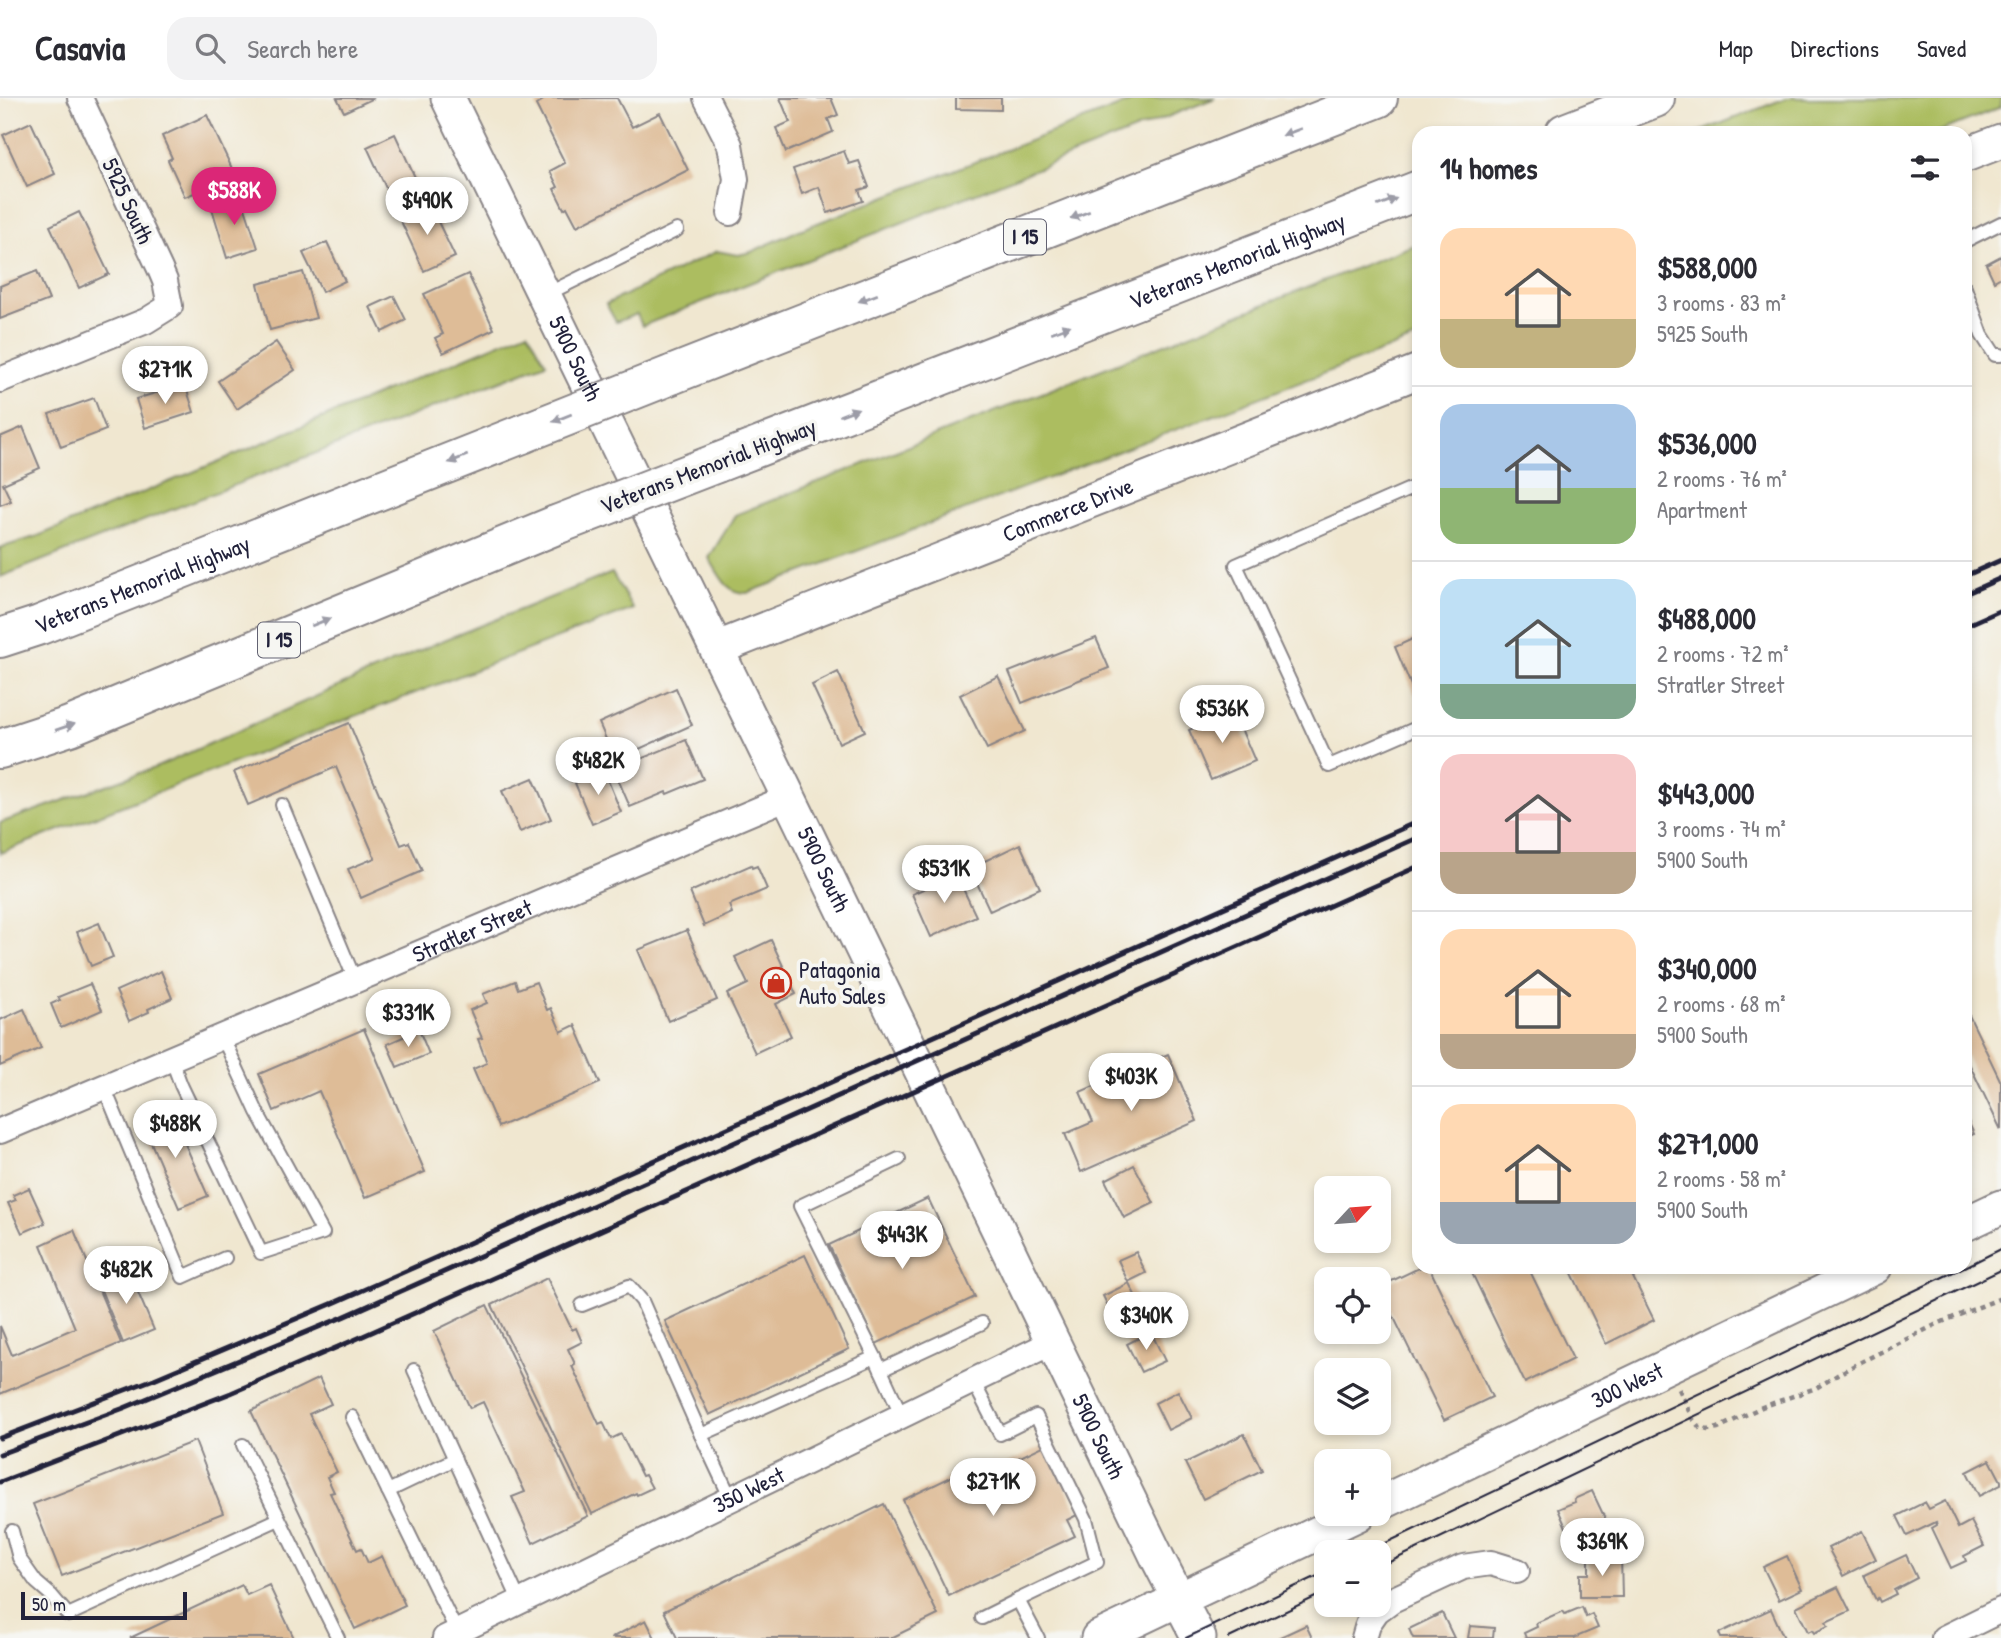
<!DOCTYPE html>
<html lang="en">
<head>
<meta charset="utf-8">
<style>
	body { margin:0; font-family:"Patrick Hand",sans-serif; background:#f2f2f3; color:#2b2b33; height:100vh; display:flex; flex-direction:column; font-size:26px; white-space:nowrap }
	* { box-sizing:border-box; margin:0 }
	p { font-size:23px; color:#7c7c81 }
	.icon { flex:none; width:38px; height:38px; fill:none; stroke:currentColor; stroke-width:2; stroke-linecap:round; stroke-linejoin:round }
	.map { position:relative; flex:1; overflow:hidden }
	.panel { position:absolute; left:1412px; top:28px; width:560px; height:1148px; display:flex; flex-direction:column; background:#fff; border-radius:21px; box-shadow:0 4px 10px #0003 }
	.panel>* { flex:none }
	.needle { width:46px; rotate:64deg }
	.buttons { position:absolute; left:1314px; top:1078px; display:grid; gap:14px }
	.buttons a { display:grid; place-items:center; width:77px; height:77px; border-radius:14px; background:#fff; box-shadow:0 4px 10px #0003; font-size:35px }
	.scale { position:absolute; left:21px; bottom:18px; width:166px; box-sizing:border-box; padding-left:7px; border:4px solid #22223b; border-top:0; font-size:19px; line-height:24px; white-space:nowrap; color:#22223b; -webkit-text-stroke:5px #f6f6f2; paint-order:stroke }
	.price { position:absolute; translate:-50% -60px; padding:0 16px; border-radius:24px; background:#fff; color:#222; font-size:23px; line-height:46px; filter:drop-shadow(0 2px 4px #0008) }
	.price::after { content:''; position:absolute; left:50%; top:42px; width:21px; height:16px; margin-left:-10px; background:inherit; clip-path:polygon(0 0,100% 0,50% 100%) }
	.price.on { background:#db2777; color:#fff }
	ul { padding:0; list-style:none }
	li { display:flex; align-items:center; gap:21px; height:175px; padding:0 28px }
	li+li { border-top:2px solid #e1e1e2 }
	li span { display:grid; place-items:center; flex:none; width:196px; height:140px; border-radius:21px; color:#555 }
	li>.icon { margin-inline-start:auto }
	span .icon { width:84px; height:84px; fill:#fffc; stroke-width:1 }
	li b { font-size:30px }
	h2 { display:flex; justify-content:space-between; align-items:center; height:84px; padding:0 28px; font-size:30px }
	header { display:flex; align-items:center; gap:42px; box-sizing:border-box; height:98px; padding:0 35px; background:#fff; border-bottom:2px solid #e1e1e2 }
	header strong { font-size:33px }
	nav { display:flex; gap:38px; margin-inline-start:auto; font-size:24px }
	.search { width:490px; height:63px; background:#f2f2f3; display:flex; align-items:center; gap:18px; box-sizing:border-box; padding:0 24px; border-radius:21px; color:#7c7c81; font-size:26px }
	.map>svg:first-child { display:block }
	.green { fill:#acbd60; stroke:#67704e; stroke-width:2 }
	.building { fill:#debc97 }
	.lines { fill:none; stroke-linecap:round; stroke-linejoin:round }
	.lane-casing { stroke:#898486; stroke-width:16 }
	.street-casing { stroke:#898486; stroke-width:28 }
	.secondary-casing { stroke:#898486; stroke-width:37 }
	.highway-casing { stroke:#898486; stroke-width:42 }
	.path { stroke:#898486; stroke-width:4.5; stroke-dasharray:5 5; stroke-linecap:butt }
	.lane { stroke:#fff; stroke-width:12 }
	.street { stroke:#fff; stroke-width:24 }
	.secondary { stroke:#fff; stroke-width:33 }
	.highway { stroke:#fff; stroke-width:38 }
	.tram { stroke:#22223b; stroke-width:2 }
	.rail { stroke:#22223b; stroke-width:5 }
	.highway-bridge-casing { stroke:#898486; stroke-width:42; stroke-linecap:butt }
	.highway-bridge { stroke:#fff; stroke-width:38 }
	.oneway { fill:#9c9ca7 }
	.labels { text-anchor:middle; stroke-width:7; stroke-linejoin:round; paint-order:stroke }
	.shield { fill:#f6f6f2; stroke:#626272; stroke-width:2 }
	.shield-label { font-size:21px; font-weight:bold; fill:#22223b }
	.street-label { font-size:23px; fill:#22223b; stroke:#f6f6f2 }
	.poi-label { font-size:23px; fill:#22223b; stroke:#f6f6f2; text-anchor:start }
</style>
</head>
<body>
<header>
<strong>Casavia</strong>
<div class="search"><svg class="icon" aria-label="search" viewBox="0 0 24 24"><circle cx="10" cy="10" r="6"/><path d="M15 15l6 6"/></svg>Search here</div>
<nav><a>Map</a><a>Directions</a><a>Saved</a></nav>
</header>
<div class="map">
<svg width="2001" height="1540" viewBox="0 0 2001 1540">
	<rect width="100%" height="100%" fill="#f6f6f2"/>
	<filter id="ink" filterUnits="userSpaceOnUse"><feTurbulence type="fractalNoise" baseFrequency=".0143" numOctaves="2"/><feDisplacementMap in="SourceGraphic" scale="14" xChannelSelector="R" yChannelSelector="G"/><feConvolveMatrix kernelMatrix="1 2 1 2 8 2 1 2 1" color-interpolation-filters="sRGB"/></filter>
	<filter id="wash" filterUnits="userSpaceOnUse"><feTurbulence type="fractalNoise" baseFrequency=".00686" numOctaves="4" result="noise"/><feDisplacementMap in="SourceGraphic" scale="28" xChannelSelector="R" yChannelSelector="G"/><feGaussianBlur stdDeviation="1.57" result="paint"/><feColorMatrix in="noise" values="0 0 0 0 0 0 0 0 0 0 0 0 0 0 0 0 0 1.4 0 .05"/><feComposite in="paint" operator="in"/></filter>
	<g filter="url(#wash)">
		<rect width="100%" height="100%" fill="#f0e7d0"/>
		<g class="green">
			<polygon points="1140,0 1215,0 642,228 637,216 616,224 606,206 717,153 738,157 751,154 797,133"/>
			<polygon points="1786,0 2001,0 2001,9 1936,35 1697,35"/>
			<path d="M1419 145V239L747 495C726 496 719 476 709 460L735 417Z"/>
			<polygon points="528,233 546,265 0,479 0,450 38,438 239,355"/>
			<polygon points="612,475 633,511 0,755 0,725 157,669 439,544"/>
		</g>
		<g id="blocks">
			<g class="building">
				<polygon points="337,0 374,0 344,14"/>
				<polygon points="546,0 617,0 632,29 660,15 688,72 577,128 567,109 564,111 554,91 558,89 550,73 565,65 536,7"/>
				<polygon points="780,0 831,0 838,17 828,21 833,34 786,54 776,30 790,24"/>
				<polygon points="956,0 1001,0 1001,12 956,11"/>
				<polygon points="207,17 235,77 185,99 168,62 172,60 162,38"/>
				<polygon points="31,24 55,76 27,89 3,37"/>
				<polygon points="395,36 419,88 391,101 367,49"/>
				<polygon points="844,53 849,66 859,63 869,89 859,92 863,103 828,115 819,89 802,96 793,71"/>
				<polygon points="241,98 258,150 227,160 211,107"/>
				<polygon points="429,105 455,159 424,173 399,119"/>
				<polygon points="79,114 109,176 79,190 50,128"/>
				<polygon points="327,144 345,183 322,194 303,155"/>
				<polygon points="2001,158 2001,179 1994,183 1986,166"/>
				<polygon points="37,173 49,202 0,221 0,188"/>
				<polygon points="303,174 316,220 270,232 258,186"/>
				<polygon points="468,176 494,231 443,255 435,240 443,236 424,196"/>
				<polygon points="394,198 406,222 382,234 370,209"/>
				<polygon points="276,244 295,272 237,311 218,283"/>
				<polygon points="185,286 194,314 145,330 136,301"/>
				<polygon points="94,300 106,332 61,349 49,316"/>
				<polygon points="23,329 40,370 3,386 11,403 0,407 0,339"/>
				<polygon points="1419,538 1419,595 1415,597 1395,549"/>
				<polygon points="1096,540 1109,570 1022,605 1009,574"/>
				<polygon points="838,574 865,633 839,645 812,587"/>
				<polygon points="998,578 1025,633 987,651 960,597"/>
				<polygon points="676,590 692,627 615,662 599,625"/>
				<polygon points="1233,612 1255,663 1211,682 1189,632"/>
				<polygon points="349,625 401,747 409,744 422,773 361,800 348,771 375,760 336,669 248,707 234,674"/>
				<polygon points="686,642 703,681 667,696 666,694 630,709 614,672"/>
				<polygon points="604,673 621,714 592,726 575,685"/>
				<polygon points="533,680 551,721 520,734 502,693"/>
				<polygon points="1020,746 1040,790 990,813 970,770"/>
				<polygon points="751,767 752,770 757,768 767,791 729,807 732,815 704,828 690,794"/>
				<polygon points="956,776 976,818 931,839 912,796"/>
				<polygon points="99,825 113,859 91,868 77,834"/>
				<polygon points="687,832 717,902 668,923 638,852"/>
				<polygon points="771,842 796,896 776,906 791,938 755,955 727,896 748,886 735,859"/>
				<polygon points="161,873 172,900 148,911 149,914 129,923 116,893"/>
				<polygon points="515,883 518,891 536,884 547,912 551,910 561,934 575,927 600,985 498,1029 473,971 487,965 478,941 482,940 470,912 487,905 483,896"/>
				<polygon points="90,886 102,912 61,930 51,906 60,902 58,899"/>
				<polygon points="1965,909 2001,984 2001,1032 1965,957"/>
				<polygon points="24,911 41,950 0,968 0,922"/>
				<polygon points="364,931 425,1074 365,1100 319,993 274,1013 259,976"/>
				<polygon points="419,932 429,956 397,969 387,946"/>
				<polygon points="1168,956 1197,1023 1081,1074 1065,1036 1093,1024 1080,994"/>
				<polygon points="171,1014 208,1098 179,1110 143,1026"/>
				<polygon points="1965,1017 1974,1036 1965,1040"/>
				<polygon points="1134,1067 1154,1105 1124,1120 1105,1082"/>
				<polygon points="29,1090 45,1125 22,1135 8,1105 16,1102 13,1097"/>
				<polygon points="928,1100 975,1199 876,1246 829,1147"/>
				<polygon points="74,1132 121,1245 0,1296 0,1228 12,1257 75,1230 41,1147"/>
				<polygon points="1136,1154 1146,1175 1128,1184 1118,1162"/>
				<polygon points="805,1157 849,1251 709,1317 665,1223"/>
				<polygon points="1421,1169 1429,1169 1492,1299 1444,1322 1379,1189"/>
				<polygon points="1469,1169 1528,1169 1573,1261 1525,1285"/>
				<polygon points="1569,1169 1628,1169 1654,1222 1606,1246"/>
				<polygon points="128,1171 154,1232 123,1245 98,1185"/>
				<polygon points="547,1180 572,1232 576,1230 582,1244 568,1251 575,1266 572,1268 599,1326 603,1324 611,1341 621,1336 642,1378 645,1377 652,1390 637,1397 636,1395 592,1416 492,1207"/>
				<polygon points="1129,1185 1143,1213 1117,1226 1103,1198"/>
				<polygon points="487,1207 588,1418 533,1445 512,1399 525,1394 483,1304 470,1310 434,1233"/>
				<polygon points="1151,1234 1165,1263 1141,1274 1127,1246"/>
				<polygon points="319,1280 331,1306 309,1316 337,1374 327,1379 334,1394 330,1395 357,1452 361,1450 368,1465 382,1458 405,1507 355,1531 251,1313"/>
				<polygon points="1178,1293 1192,1320 1168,1332 1155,1305"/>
				<polygon points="1244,1336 1262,1372 1203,1401 1185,1365"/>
				<polygon points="195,1343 223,1415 62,1478 33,1406"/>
				<polygon points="1045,1347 1079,1416 1067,1422 1075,1438 949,1498 903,1402 982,1364 987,1375"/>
				<polygon points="1990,1362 2001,1383 2001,1387 1979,1398 1967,1374"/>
				<polygon points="1592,1393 1611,1433 1582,1446 1575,1430 1568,1434 1558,1411 1575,1404 1574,1401"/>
				<polygon points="1945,1403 1958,1430 1971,1423 1984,1448 1964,1458 1966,1463 1951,1470 1932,1430 1937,1427 1936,1424 1907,1438 1897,1418 1925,1404 1929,1411"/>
				<polygon points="884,1406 938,1517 891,1540 677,1540 664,1513"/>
				<polygon points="1862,1433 1876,1461 1843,1478 1828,1450"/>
				<polygon points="1906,1457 1917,1480 1894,1492 1896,1496 1880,1504 1878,1500 1876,1502 1864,1477"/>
				<polygon points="1621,1458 1622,1499 1580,1499 1580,1476 1589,1476 1589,1459"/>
				<polygon points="1787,1458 1802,1491 1779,1502 1763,1469"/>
				<polygon points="242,1487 247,1497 269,1487 294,1540 130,1540"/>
				<polygon points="1838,1489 1850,1513 1826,1524 1828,1528 1814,1535 1812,1532 1808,1534 1796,1509"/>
				<polygon points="1582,1509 1586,1519 1592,1516 1598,1530 1574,1540 1526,1540 1524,1535 1537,1529 1536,1525 1563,1513 1565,1516"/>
				<polygon points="1771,1511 1784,1540 1721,1540 1719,1535"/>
				<polygon points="1442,1515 1454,1540 1413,1540 1409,1531"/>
				<polygon points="646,1522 655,1540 611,1540"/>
				<polygon points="1306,1527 1312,1540 1278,1540"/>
				<polygon points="1470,1528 1494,1530 1493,1540 1468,1540"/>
			</g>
		</g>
	</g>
	<g filter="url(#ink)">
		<use href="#blocks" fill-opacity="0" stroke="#898486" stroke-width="2"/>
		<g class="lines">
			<g class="lane-casing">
				<g id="lane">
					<polyline points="1965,143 2001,125"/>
					<polyline points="1965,190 1982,237 1995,257 2001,257"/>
					<polyline points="545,197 677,132"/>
					<polyline points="1419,387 1236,467 1329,668 1419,629"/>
					<polyline points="282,707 355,882"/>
					<polyline points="171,960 181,987 261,1155 323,1135 257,1014 222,938"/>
					<polyline points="104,989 183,1179 225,1160"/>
					<polyline points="582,1207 629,1188 642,1203 701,1337"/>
					<polyline points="875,1259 800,1108 899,1061"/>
					<polyline points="414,1272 520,1504"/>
					<polyline points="881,1272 982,1225"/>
					<polyline points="973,1283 1000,1336 1036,1318 1086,1421 1097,1464 1018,1502"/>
					<polyline points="352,1319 457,1534"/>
					<polyline points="243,1347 338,1540"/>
					<polyline points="388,1393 455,1361"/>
					<polyline points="731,1401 701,1337 875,1259 902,1318"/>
					<polyline points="12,1433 19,1460 36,1484 51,1497 68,1517 279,1421"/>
					<polyline points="982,1520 1018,1502 1038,1540"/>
				</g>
			</g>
			<g class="street-casing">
				<g id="street">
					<polyline points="706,0 730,47 736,81 730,115"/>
					<polyline points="0,282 146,223 170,208 165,183 160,171 80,0"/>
					<path id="s1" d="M0 1033 788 699"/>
					<path id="s2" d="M445 1540 1053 1244"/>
					<polyline points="1364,1540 1368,1526 1377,1513 1392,1502 1463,1469 1491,1465 1517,1473"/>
					<polyline points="1944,1540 2001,1512"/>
				</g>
			</g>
			<g class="secondary-casing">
				<g id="secondary">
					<path id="s3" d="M448 0C686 486 922 974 1158 1461L1199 1540"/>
					<polyline points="1965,57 2001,43"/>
					<path id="s4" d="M718 550 1419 273"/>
					<polyline points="1965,1126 2001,1109"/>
					<path id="s5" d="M1379 1406 1875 1169"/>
					<polyline points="1098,1540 1358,1416"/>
				</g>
			</g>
			<g class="highway-casing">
				<g id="highway">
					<polyline points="1565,35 1655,0"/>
					<polyline points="671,277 1378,0"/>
					<path id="s6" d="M717 365 1419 92"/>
					<path id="s7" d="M0 540 40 527 522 336"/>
					<polyline points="0,651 70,628 556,427"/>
				</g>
			</g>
			<polyline class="path" points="1679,1291 1692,1320 1700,1330 1708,1332 1718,1330 1762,1309 1816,1290 1849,1270 1937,1226 2001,1200"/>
			<use href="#lane" class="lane"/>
			<use href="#street" class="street"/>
			<use href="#secondary" class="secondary"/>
			<use href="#highway" class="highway"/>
			<g class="tram">
				<polyline points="1965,1169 2001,1151"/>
				<polyline points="1367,1454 1964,1169"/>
				<polyline points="1379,1469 2001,1172"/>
				<polyline points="1186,1540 1326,1474"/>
				<polyline points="1229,1540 1326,1494"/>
			</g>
			<g class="rail">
				<polyline points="1965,478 2001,462"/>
				<polyline points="1965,496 2001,480"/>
				<polyline points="1965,528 2001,512"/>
				<polyline points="0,1340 154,1281 336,1204 1419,723"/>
				<polyline points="0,1356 124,1310 343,1219 1419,739"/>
				<polyline points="0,1384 231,1295 354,1242 1419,768"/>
			</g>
			<g class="highway-bridge-casing">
				<g id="highway-bridge">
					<polyline points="522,336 671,277"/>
					<polyline points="556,427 717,365"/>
				</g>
			</g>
			<use href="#highway-bridge" class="highway-bridge"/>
		</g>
		<defs><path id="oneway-solid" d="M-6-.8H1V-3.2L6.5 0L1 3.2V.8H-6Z" transform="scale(1.75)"/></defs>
		<g class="oneway">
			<use href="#oneway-solid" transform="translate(1292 34) rotate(159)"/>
			<use href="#oneway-solid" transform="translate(1387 104) rotate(-21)"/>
			<use href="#oneway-solid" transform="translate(1080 117) rotate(159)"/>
			<use href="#oneway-solid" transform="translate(868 200) rotate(159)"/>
			<use href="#oneway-solid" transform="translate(1061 231) rotate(-21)"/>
			<use href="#oneway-solid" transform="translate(849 314) rotate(-21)"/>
			<use href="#oneway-solid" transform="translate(562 320) rotate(158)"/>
			<use href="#oneway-solid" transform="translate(458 361) rotate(158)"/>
			<use href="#oneway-solid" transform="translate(321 524) rotate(-22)"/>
			<use href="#oneway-solid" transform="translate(65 629) rotate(-19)"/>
		</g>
	</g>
	<defs>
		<g id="shop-ring" transform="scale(1.575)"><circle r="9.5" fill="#f6f6f2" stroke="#c8321e" stroke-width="1.5"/><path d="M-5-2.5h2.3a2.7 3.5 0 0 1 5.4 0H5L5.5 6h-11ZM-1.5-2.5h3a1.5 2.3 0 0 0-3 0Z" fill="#c8321e"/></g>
	</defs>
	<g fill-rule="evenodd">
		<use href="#shop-ring" x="776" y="885"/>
	</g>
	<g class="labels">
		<g class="shield">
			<rect x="1004" y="121.5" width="42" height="35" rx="5"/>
			<rect x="258" y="524.5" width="42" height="35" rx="5"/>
		</g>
		<g class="shield-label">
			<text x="1025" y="146">I 15</text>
			<text x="279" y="549">I 15</text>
		</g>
		<g class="street-label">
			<text transform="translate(128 103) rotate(65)" y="8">5925 South</text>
			<text dy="8" stroke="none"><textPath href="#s6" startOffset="558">Veterans Memorial Highway</textPath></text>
			<text dy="8" stroke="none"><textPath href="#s3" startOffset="290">5900 South</textPath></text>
			<text transform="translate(708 368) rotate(-21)" y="8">Veterans Memorial Highway</text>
			<text dy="8" stroke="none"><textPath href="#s4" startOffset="376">Commerce Drive</textPath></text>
			<text dy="8" stroke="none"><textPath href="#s7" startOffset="152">Veterans Memorial Highway</textPath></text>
			<text dy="8" stroke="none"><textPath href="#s3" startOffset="858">5900 South</textPath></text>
			<text dy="8" stroke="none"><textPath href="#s1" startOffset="513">Stratler Street</textPath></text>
			<text dy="8" stroke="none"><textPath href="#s5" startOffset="275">300 West</textPath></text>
			<text dy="8" stroke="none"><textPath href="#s3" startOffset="1488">5900 South</textPath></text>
			<text dy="8" stroke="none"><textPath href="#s2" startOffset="338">350 West</textPath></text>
		</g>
		<g class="poi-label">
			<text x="799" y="880">Patagonia<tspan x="799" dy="26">Auto Sales</tspan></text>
		</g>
	</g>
</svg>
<div class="buttons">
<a><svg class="needle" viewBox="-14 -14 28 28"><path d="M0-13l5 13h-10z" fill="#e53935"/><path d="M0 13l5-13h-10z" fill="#7c7c81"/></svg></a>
<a><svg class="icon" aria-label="locate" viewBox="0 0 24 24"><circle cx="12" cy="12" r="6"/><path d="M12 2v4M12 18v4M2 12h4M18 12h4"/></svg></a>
<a><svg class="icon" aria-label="layers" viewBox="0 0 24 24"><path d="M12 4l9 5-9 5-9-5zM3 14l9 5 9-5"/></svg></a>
<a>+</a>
<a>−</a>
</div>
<div class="scale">50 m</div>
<b class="price on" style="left:234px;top:129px">$588K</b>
<b class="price" style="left:427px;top:139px">$490K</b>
<b class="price" style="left:165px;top:308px">$271K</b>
<b class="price" style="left:1222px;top:647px">$536K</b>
<b class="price" style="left:598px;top:699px">$482K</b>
<b class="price" style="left:944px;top:807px">$531K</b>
<b class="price" style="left:408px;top:951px">$331K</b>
<b class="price" style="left:1131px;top:1015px">$403K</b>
<b class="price" style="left:175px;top:1062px">$488K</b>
<b class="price" style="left:902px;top:1173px">$443K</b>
<b class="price" style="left:126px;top:1208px">$482K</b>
<b class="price" style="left:1146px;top:1254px">$340K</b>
<b class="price" style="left:993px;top:1420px">$271K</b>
<b class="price" style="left:1602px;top:1480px">$369K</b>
<section class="panel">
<h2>14 homes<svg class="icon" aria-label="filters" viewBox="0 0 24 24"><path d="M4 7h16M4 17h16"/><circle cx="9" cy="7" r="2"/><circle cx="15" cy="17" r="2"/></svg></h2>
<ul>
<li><span style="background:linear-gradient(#ffd9b3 65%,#c2b280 0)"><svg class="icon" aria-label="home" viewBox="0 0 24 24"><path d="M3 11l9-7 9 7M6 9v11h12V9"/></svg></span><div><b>$588,000</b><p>3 rooms · 83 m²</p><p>5925 South</p></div></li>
<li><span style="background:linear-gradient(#a9c7e8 60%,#8fb573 0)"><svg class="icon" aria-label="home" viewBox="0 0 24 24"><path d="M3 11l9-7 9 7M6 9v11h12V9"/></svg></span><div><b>$536,000</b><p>2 rooms · 76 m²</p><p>Apartment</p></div></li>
<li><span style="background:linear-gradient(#bfe0f5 75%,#7fa58c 0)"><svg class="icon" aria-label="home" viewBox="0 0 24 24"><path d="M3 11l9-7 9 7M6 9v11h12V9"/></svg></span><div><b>$488,000</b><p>2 rooms · 72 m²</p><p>Stratler Street</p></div></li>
<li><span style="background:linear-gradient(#f6c9c9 70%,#b9a48a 0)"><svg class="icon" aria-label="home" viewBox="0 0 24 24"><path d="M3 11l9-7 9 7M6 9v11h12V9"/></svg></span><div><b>$443,000</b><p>3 rooms · 74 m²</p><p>5900 South</p></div></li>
<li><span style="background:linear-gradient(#ffd9b3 75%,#b9a48a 0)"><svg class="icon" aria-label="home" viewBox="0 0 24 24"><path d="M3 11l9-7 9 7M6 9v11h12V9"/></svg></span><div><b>$340,000</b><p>2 rooms · 68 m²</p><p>5900 South</p></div></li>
<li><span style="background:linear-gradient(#ffd9b3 70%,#9aa5b1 0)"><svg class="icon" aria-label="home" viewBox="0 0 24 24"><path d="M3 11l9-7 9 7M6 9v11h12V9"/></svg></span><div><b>$271,000</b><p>2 rooms · 58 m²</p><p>5900 South</p></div></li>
</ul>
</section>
</div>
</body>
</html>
